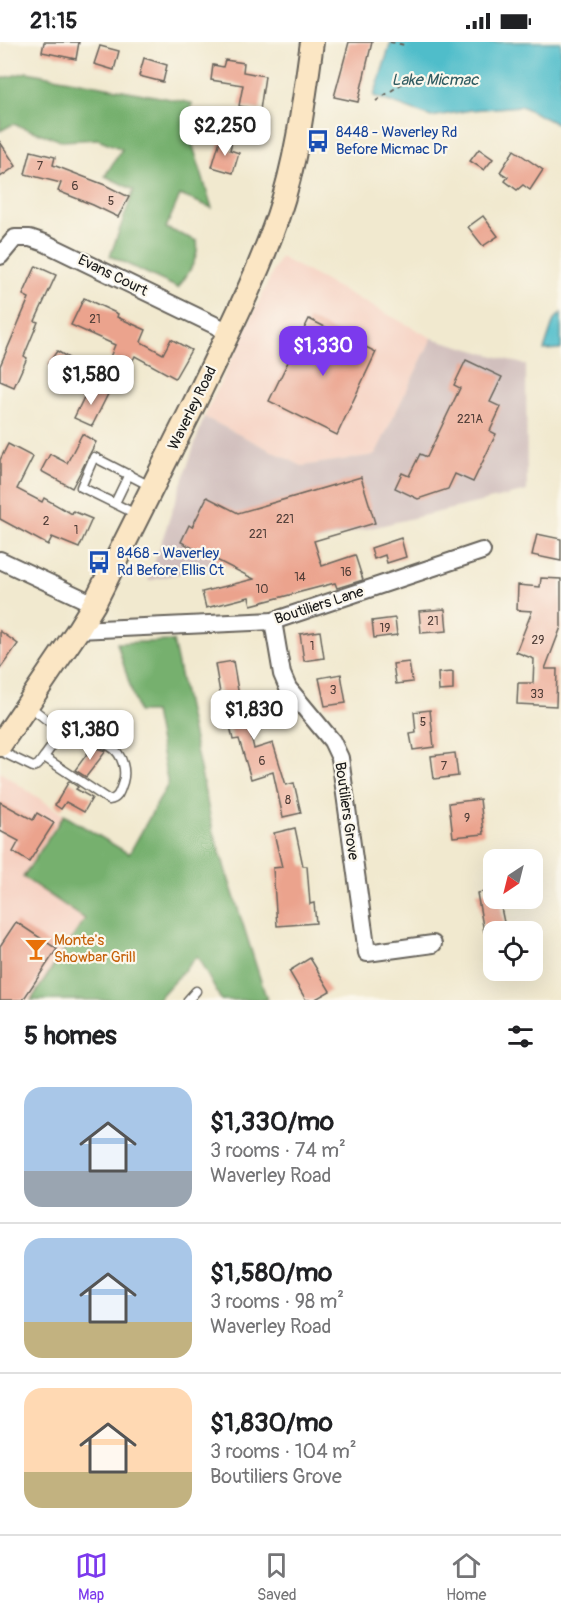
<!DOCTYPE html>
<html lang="en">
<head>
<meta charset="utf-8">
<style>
	body { margin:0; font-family:Pangolin,sans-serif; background:#f6f6f6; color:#202124; height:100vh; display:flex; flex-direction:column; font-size:22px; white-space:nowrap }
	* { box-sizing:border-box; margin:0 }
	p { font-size:20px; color:#757577 }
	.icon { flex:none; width:33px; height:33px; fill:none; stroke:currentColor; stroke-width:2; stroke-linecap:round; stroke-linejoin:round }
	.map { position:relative; height:958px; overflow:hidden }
	.drawer { display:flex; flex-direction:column; background:#fff; flex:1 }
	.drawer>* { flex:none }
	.needle { width:39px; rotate:215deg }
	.tools { position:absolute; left:483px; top:807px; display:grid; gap:12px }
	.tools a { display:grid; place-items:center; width:60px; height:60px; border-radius:12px; background:#fff; box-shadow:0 6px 24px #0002; font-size:30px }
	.price { position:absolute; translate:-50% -51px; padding:0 14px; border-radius:12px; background:#fff; color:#222; font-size:20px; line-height:39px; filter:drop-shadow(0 2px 3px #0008) }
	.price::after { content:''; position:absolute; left:50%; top:36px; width:18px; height:14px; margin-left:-9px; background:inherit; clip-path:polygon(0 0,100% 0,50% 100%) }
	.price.selected { background:#7c3aed; color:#fff }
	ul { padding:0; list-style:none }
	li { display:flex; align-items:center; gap:18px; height:150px; padding:0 24px }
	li+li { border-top:2px solid #e0e0e0 }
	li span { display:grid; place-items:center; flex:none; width:168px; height:120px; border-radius:18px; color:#555 }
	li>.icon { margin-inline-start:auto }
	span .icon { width:72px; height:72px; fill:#fffc; stroke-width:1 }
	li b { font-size:26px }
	h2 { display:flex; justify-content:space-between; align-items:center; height:72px; padding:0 24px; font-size:26px }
	.status { display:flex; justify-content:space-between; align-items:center; height:42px; padding:0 30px; background:#fff; direction:ltr }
	.status svg { height:16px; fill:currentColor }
	.dock { display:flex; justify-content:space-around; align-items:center; height:84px; border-top:2px solid #e0e0e0; background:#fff; font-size:16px; color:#757577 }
	.dock a { display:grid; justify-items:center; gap:3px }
	.dock .selected { color:#7c3aed }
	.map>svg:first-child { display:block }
	.built { fill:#f6d2c3 }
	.industrial { fill:#d1bfbd }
	.forest { fill:#76b06e; stroke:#496645; stroke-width:1.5 }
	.water { fill:#50bdca; stroke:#366c73; stroke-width:1.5 }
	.building { fill:#eba38d }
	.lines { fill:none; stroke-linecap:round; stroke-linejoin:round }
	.service-casing { stroke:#67645b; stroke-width:11 }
	.minor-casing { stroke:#67645b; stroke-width:20 }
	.secondary-casing { stroke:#67645b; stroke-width:26 }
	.path { stroke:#67645b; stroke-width:2; stroke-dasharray:4.5 4.5; stroke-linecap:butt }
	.service { stroke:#fff; stroke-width:8 }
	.minor { stroke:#fff; stroke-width:16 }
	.secondary { stroke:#fbe6c4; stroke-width:22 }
	.labels { text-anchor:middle; stroke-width:4.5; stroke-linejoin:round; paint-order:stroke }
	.number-label { font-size:12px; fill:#503e38 }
	.transit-label { font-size:15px; fill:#164399; stroke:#fbf7ec; text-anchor:start }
	.street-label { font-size:15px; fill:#1c1c1c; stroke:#fbf7ec }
	.food-label { font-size:15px; fill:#c56008; stroke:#fbf7ec; text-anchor:start }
	.water-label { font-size:16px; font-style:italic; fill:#315c62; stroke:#fbf7ec }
</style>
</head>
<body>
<div class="status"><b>21:15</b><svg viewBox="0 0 49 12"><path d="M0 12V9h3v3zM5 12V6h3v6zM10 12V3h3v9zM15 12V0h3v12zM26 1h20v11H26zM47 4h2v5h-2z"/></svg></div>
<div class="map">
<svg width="561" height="958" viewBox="0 0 561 958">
	<rect width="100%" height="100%" fill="#fbf7ec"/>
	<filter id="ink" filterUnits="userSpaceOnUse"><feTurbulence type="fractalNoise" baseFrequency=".0167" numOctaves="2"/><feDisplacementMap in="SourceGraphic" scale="12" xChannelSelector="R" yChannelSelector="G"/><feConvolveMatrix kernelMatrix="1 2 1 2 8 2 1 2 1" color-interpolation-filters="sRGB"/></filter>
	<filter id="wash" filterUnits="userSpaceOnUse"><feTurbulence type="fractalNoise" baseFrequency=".008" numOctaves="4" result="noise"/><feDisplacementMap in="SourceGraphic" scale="24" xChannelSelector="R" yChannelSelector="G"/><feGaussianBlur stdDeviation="1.35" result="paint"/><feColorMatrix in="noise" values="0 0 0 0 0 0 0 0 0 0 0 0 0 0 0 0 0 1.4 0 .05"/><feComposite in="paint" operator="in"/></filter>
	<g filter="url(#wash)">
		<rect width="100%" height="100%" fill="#f1e9cf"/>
		<g class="built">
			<polygon points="280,215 432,296 375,413 302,424 204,375"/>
			<polygon points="0,730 64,773 23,835 85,877 31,958 0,958"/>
		</g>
		<polygon class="industrial" points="432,296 526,323 527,449 148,539 204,375 302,424 375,413"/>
		<g class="forest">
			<path d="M27 30 192 61 189 91 212 166 180 153 166 186 197 199C200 216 187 233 178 246L110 214 134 148 105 134 122 107 98 97 62 99 13 82 0 89V37Z"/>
			<polygon points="173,599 213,788 267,958 221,958 197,914 157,958 31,958 85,877 23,835 64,773 129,812 168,742 154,670 138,670 117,601"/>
		</g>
		<g class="water">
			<polygon points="391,0 561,0 561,84 521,64 471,68 431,75 374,54"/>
			<polygon points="561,271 561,307 544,308 554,278"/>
		</g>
		<g id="blocks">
			<g class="building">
				<polygon points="44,0 79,0 76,17 42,10"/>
				<polygon points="349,0 372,0 358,60 334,55"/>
				<polygon points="100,4 119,9 114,28 94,22"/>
				<polygon points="144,16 167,23 163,40 139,34"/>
				<polygon points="225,18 244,21 243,30 265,34 260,68 239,64 243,43 211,38 213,23 223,25"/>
				<polygon points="221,95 232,99 230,108 239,111 233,131 212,125"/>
				<polygon points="0,100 16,124 0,135"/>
				<polygon points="479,107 493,117 484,128 470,119"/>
				<polygon points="514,108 543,128 530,148 523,143 517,148 505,139 508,135 500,130"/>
				<polygon points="31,109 55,115 53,123 105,143 129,155 118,175 93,163 58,149 61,141 25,132"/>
				<polygon points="483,174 498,194 483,204 468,185"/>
				<polygon points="36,224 56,233 35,279 38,280 24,314 27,316 14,345 0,339 0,324 29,256 23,253"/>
				<polygon points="84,256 118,272 117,275 146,288 141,300 163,312 171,297 191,308 175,336 135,314 130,324 110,315 115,303 71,283"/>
				<polygon points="309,277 376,310 337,393 269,359"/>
				<polygon points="57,309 72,318 64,331 48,322"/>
				<polygon points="466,318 502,335 490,360 501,365 490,389 496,392 473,440 455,432 448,447 418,457 395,446 402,431 409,434 420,412 427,415 460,346 454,343"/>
				<polygon points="90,343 108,352 92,384 74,376"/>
				<polygon points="82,392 96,400 72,446 41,429 50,412 67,421"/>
				<polygon points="8,402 33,415 17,447 42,460 44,456 72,472 73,469 92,477 79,506 52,495 48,503 0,477 0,418"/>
				<polygon points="361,435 375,481 314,499 322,524 355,513 363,538 337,546 335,541 251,563 249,555 206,566 202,550 254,537 181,500 189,483 192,485 207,455 238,471"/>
				<polygon points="537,492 561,497 561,519 532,513"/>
				<polygon points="401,496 406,515 387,521 385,513 374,517 371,506"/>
				<polygon points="541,536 561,537 561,585 545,627 557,627 556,664 517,662 518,641 533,641 534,617 516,610 532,569 517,568 518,543 540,545"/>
				<polygon points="445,567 447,589 421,591 419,569"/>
				<polygon points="395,576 397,593 374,596 372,579"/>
				<polygon points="0,589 18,602 0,627"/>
				<polygon points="320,589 324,616 304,619 300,592"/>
				<polygon points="233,619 241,666 245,666 254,707 273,701 286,743 294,741 301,771 283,775 273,730 251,737 239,697 233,698 223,651 220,651 215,622"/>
				<polygon points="409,620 412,640 396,642 393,622"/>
				<polygon points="453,630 453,648 439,649 438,631"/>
				<polygon points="341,632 346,661 325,664 319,636"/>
				<polygon points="430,668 434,705 413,708 410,692 416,691 414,670"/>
				<polygon points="92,705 106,709 86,735 75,728"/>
				<polygon points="455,711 458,734 434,737 431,714"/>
				<polygon points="69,739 78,745 76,747 92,756 84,770 66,760 61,767 55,763"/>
				<polygon points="480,757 484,792 453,795 449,761"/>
				<polygon points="0,760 33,778 37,771 54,781 29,820 13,810 19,799 0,789"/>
				<polygon points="295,786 303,824 307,824 310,862 314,861 316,881 277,884 273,826 282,825 274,791"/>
				<polygon points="494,848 494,856 499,856 506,890 484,890 477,851"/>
				<polygon points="16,880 57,907 23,958 0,958 0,904"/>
				<polygon points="310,916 330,949 314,958 306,958 289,929"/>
			</g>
		</g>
	</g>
	<g filter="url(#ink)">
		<use href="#blocks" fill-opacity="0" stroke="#67645b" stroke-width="1.5"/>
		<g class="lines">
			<g class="service-casing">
				<g id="service">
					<polyline points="115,461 129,432"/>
					<polyline points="138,473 81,445 94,415 152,445"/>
					<polyline points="28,663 62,690 44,715"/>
					<path d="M0 709 33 725 38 723 44 715 109 758C119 757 120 748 123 740 125 733 125 729 123 722 117 700 99 701 81 696 75 695 68 692 62 690"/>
					<polyline points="188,958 196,949"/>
				</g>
			</g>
			<g class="minor-casing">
				<g id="minor">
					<polyline points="0,214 15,196 30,196 45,201 229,290"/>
					<polyline points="0,518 94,562"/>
					<polyline points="273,579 282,632 288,646 332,699 340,716 367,911 433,902"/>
					<polyline points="78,588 273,579 482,509"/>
				</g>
			</g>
			<g class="secondary-casing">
				<path id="secondary" d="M0 703 78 588 94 562C128 494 162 426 196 358 225 297 256 238 278 174 297 118 304 59 312 0"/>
			</g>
			<g class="path">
				<polyline points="390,0 405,3"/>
				<polyline points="376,59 406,39"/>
			</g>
			<use href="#service" class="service"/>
			<use href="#minor" class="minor"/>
			<use href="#secondary" class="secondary"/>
		</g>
	</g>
	<defs>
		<g id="bus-bare" transform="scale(1.8)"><path d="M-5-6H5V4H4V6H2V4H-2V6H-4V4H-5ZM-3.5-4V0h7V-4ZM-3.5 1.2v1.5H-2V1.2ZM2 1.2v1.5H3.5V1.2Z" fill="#1a4fb4" stroke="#fbf7ec" stroke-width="2.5" paint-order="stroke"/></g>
		<g id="bar-bare" transform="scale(1.8)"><path d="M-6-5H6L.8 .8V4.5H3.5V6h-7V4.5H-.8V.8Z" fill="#e8710a" stroke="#fbf7ec" stroke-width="2.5" paint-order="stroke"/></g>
	</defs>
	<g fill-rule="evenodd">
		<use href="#bus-bare" x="318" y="99"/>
		<use href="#bus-bare" x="99" y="520"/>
		<use href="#bar-bare" x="36" y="907"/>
	</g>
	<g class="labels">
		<g class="number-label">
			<text x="40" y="128">7</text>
			<text x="75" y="148">6</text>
			<text x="111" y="163">5</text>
			<text x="95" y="281">21</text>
			<text x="470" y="381">221A</text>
			<text x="285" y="481">221</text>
			<text x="46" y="483">2</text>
			<text x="76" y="492">1</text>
			<text x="258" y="496">221</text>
			<text x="346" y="534">16</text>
			<text x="300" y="539">14</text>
			<text x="262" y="551">10</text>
			<text x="433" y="583">21</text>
			<text x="385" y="590">19</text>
			<text x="538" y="602">29</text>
			<text x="312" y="608">1</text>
			<text x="333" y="652">3</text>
			<text x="537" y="656">33</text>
			<text x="423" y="684">5</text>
			<text x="262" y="723">6</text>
			<text x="444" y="728">7</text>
			<text x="288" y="762">8</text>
			<text x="467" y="780">9</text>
		</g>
		<g class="transit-label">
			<text x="336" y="95">8448 - Waverley Rd<tspan x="336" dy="17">Before Micmac Dr</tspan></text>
			<text x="117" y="516">8468 - Waverley<tspan x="117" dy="17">Rd Before Ellis Ct</tspan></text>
		</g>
		<g class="street-label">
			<text transform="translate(113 233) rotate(26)" y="5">Evans Court</text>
			<text transform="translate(192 366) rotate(-64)" y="5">Waverley Road</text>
			<text transform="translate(319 563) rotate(-18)" y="5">Boutiliers Lane</text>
			<text transform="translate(347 769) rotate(82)" y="5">Boutiliers Grove</text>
		</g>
		<g class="food-label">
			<text x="54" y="903">Monte's<tspan x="54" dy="17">Showbar Grill</tspan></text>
		</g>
		<g class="water-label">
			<text x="435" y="43">Lake Micmac</text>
		</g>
	</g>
</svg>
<div class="tools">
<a><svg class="needle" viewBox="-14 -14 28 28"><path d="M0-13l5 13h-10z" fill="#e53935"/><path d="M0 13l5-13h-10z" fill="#757577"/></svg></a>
<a><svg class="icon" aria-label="locate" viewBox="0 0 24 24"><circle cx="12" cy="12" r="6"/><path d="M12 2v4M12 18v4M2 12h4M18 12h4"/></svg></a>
</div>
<b class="price" style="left:225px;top:115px">$2,250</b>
<b class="price selected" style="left:323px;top:335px">$1,330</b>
<b class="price" style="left:91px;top:364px">$1,580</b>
<b class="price" style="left:254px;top:699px">$1,830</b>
<b class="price" style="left:90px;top:719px">$1,380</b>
</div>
<section class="drawer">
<h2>5 homes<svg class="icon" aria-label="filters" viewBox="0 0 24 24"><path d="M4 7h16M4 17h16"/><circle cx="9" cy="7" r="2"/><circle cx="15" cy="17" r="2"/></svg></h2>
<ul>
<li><span style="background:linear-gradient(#a9c7e8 70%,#9aa5b1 0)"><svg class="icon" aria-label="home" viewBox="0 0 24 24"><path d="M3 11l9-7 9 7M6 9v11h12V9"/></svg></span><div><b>$1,330/mo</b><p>3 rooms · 74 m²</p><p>Waverley Road</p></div></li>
<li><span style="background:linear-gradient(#a9c7e8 70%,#c2b280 0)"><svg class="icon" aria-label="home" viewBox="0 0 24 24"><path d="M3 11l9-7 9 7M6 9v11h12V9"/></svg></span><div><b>$1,580/mo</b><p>3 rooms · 98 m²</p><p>Waverley Road</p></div></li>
<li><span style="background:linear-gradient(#ffd9b3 70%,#c2b280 0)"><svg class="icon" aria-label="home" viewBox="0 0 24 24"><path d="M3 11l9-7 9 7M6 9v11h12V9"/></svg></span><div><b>$1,830/mo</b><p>3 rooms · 104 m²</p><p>Boutiliers Grove</p></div></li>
</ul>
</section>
<nav class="dock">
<a class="selected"><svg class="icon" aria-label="map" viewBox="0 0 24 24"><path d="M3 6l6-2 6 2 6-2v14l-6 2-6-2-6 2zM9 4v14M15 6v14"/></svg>Map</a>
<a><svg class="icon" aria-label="saved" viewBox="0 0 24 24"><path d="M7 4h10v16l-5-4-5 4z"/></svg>Saved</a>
<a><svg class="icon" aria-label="home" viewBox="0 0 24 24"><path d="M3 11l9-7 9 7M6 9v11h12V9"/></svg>Home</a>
</nav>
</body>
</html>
